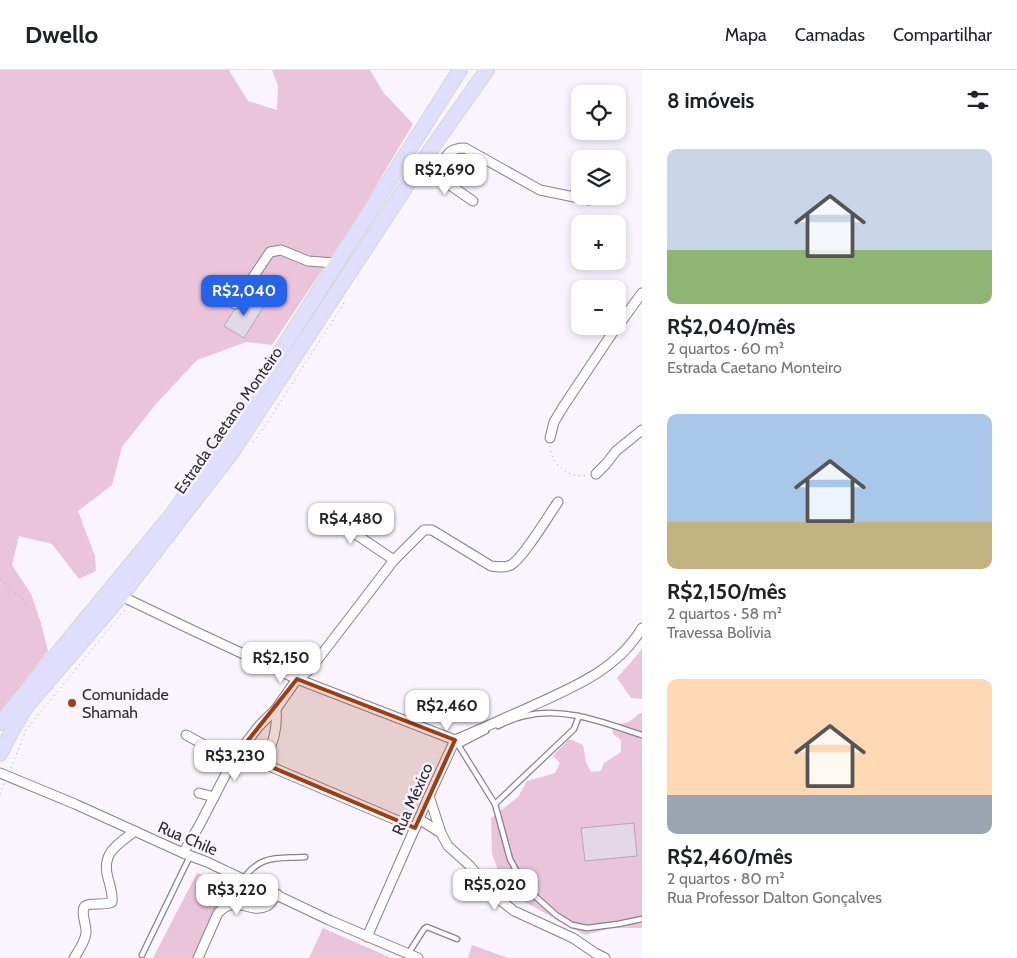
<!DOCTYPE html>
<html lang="pt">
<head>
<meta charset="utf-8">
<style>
	body { margin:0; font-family:Cabin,sans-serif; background:#f6f6f6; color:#202124; height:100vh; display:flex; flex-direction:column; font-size:19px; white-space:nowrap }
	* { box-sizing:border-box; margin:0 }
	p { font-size:16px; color:#757577 }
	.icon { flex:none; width:28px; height:28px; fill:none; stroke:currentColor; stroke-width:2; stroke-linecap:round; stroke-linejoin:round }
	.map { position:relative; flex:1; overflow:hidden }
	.drawer { display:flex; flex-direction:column; background:#fff; width:375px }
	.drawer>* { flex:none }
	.tools { position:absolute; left:571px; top:15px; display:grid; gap:10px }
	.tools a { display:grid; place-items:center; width:55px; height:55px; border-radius:10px; background:#fff; box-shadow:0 2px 8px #0003; font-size:25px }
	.price { position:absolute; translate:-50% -42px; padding:0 11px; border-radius:10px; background:#fff; color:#222; font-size:16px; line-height:32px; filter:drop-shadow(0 1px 2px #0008) }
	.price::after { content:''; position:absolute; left:50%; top:30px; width:15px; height:11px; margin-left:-8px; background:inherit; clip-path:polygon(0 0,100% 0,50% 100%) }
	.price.current { background:#2563eb; color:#fff }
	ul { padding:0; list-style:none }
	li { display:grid; align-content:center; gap:10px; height:265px; padding:0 25px }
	li span { display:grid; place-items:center; height:155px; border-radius:10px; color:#555 }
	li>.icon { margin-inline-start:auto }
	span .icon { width:90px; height:90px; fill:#fffc; stroke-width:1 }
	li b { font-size:21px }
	h2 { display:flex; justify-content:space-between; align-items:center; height:60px; padding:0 25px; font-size:21px }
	header { display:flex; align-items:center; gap:30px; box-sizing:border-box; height:70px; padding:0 25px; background:#fff; border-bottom:1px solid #e0e0e0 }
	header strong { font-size:24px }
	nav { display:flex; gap:28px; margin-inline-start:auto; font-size:18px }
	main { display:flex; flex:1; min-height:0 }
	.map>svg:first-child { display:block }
	.green { fill:#eac5d9 }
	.building { fill:#e5d8e5; stroke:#b4a7b4 }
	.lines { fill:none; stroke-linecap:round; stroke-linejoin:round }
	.lane-casing { stroke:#87808f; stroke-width:7 }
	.street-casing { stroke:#87808f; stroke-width:11 }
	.primary-casing { stroke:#d5d5d6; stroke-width:16 }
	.path { stroke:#a8a4ad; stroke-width:1; stroke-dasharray:1 4; stroke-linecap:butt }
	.lane { stroke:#fff; stroke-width:4.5 }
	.street { stroke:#fff; stroke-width:9 }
	.primary { stroke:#e0defd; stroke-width:14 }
	.marked { fill:#a13c10; fill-opacity:0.2; stroke:#a13c10; stroke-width:4; stroke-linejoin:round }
	.poi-dot { fill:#a13c10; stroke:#f9f4ff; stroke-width:2 }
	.labels { text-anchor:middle; stroke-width:5; stroke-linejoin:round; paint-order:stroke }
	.street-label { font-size:16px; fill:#2e2b32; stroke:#f9f4ff }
	.poi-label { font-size:16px; fill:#2e2b32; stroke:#f9f4ff; text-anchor:start }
</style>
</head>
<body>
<header>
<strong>Dwello</strong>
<nav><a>Mapa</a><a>Camadas</a><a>Compartilhar</a></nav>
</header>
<main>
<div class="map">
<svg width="642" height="888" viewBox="0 0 642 888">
	<rect width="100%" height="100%" fill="#f9f4ff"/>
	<g class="green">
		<polygon points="0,0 229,0 248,31 277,40 278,16 272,0 370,0 383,22 413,54 355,151 272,275 246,272 197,290 156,334 122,377 112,415 78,441 95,486 96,501 79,509 52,474 19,466 12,495 31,524 41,553 48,581 0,642"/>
		<polygon points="642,578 642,629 631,628 617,608 638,584"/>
		<path d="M640 643H642V858H612L585 865 516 827 495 810 497 797 492 784 491 748 518 727 527 711 555 703 560 693 553 686 569 669 583 675 586 692 591 702 601 701 604 693 621 682V670L613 664 612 654C626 654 629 653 640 643Z"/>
		<polygon points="197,803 223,811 226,830 206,858 194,888 153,888"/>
		<polygon points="323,858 391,888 309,888"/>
		<polygon points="472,875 508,888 468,888"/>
	</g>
	<g class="building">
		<polygon points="248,226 264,236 244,268 224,256 234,240 240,238"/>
		<polygon points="634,753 637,786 585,791 581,758"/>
	</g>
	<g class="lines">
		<g class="lane-casing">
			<g id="lane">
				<polyline points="579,646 574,659 495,734 510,789 525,817 556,845 572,855 587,858 618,854 642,849"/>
				<path d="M498 656C506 652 515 648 524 646 564 636 604 653 642 665"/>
				<polyline points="457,673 495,734"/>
				<polyline points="459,675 486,661"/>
				<path d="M243 809C261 784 277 789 305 787"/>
				<polyline points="408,884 424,859 427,857 457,869"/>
				<polyline points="142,885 190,786"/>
			</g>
		</g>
		<g class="street-casing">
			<g id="street">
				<polyline points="428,100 473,131"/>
				<path d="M431 102 438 100C446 86 448 78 465 78L540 120 589 130"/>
				<polyline points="235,234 270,182 281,180 308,191 335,193"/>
				<polyline points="618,256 642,223"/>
				<polyline points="550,368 554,352 563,337 617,256"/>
				<polyline points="596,404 606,394 616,381 642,360"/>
				<polyline points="321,441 394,490"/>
				<polyline points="121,526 192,560 297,609 455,670"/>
				<path d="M264 694C272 674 278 661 276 639"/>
				<polyline points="0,703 75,734 183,783 207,792 329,850 418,888"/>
				<polyline points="199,723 214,727"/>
				<polyline points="429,726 441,763 448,776 469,795 495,826 514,841 573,868 595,883 605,888"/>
				<polyline points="419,749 441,763"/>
				<path d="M415 758 248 687 244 682 245 674 259 656 276 639 297 609 308 601 318 589 394 490 424 460H432L491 496C498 497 505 498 511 495 524 487 548 446 558 432"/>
				<polyline points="183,783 199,756 229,698 229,692 225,686 186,665"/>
				<path d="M367 867 429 726 455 670C481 659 507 647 532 636 574 617 618 599 642 558"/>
				<path d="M74 888C79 880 85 872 86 863 87 856 80 842 85 836 90 832 105 836 112 832 113 824 110 816 108 808 101 783 117 775 135 761"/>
				<path d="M198 888 218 843C236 823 250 845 267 836 271 834 274 828 277 824"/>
			</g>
		</g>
		<g class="primary-casing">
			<g id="primary">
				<polyline points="0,653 173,443 220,376 460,0"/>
				<polyline points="0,684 15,655 26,637 121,526 232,382 420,95 487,0"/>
			</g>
		</g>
		<g class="path">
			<polyline points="253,372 267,353 344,233"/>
			<path d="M550 376C551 395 569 409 588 405"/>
			<polyline points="0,509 28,534"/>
			<polyline points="11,698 26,660 126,538"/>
			<polyline points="0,724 4,713"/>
		</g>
		<use href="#lane" class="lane"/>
		<use href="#street" class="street"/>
		<use href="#primary" class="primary"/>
	</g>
	<path class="marked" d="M297 609 455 670 415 758 248 687 245 674Z"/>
	<circle class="poi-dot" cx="72" cy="633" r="5"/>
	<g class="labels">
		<g class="street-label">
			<text transform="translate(228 350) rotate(-55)" y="6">Estrada Caetano Monteiro</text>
			<text transform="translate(412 729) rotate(-66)" y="6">Rua México</text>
			<text transform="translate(188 768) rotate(23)" y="6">Rua Chile</text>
		</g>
		<g class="poi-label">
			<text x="82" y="630">Comunidade<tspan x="82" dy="18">Shamah</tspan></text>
		</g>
	</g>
</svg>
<div class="tools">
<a><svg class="icon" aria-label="locate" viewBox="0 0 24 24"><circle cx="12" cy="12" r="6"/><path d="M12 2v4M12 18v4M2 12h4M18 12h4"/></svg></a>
<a><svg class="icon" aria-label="layers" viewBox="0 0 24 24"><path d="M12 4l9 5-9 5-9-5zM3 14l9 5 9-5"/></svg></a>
<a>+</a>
<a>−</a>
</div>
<b class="price" style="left:445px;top:126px">R$2,690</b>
<b class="price current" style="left:244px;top:247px">R$2,040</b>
<b class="price" style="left:351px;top:475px">R$4,480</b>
<b class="price" style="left:281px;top:614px">R$2,150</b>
<b class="price" style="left:447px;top:662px">R$2,460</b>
<b class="price" style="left:235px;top:712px">R$3,230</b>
<b class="price" style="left:495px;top:841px">R$5,020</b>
<b class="price" style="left:237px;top:846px">R$3,220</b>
</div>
<section class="drawer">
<h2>8 imóveis<svg class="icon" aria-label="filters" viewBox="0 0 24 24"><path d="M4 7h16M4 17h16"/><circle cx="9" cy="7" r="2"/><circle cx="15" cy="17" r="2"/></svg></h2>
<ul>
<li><span style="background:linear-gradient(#c9d6e8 65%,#8fb573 0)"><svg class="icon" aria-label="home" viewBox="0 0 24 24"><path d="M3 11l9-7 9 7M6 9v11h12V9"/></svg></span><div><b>R$2,040/mês</b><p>2 quartos · 60 m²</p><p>Estrada Caetano Monteiro</p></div></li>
<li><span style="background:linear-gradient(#a9c7e8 70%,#c2b280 0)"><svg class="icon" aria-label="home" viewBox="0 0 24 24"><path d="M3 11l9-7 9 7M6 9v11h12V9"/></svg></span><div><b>R$2,150/mês</b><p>2 quartos · 58 m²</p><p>Travessa Bolívia</p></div></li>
<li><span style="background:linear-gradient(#ffd9b3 75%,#9aa5b1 0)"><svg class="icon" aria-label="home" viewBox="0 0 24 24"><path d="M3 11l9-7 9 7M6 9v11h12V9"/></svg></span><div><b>R$2,460/mês</b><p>2 quartos · 80 m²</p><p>Rua Professor Dalton Gonçalves</p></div></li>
</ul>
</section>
</main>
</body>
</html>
